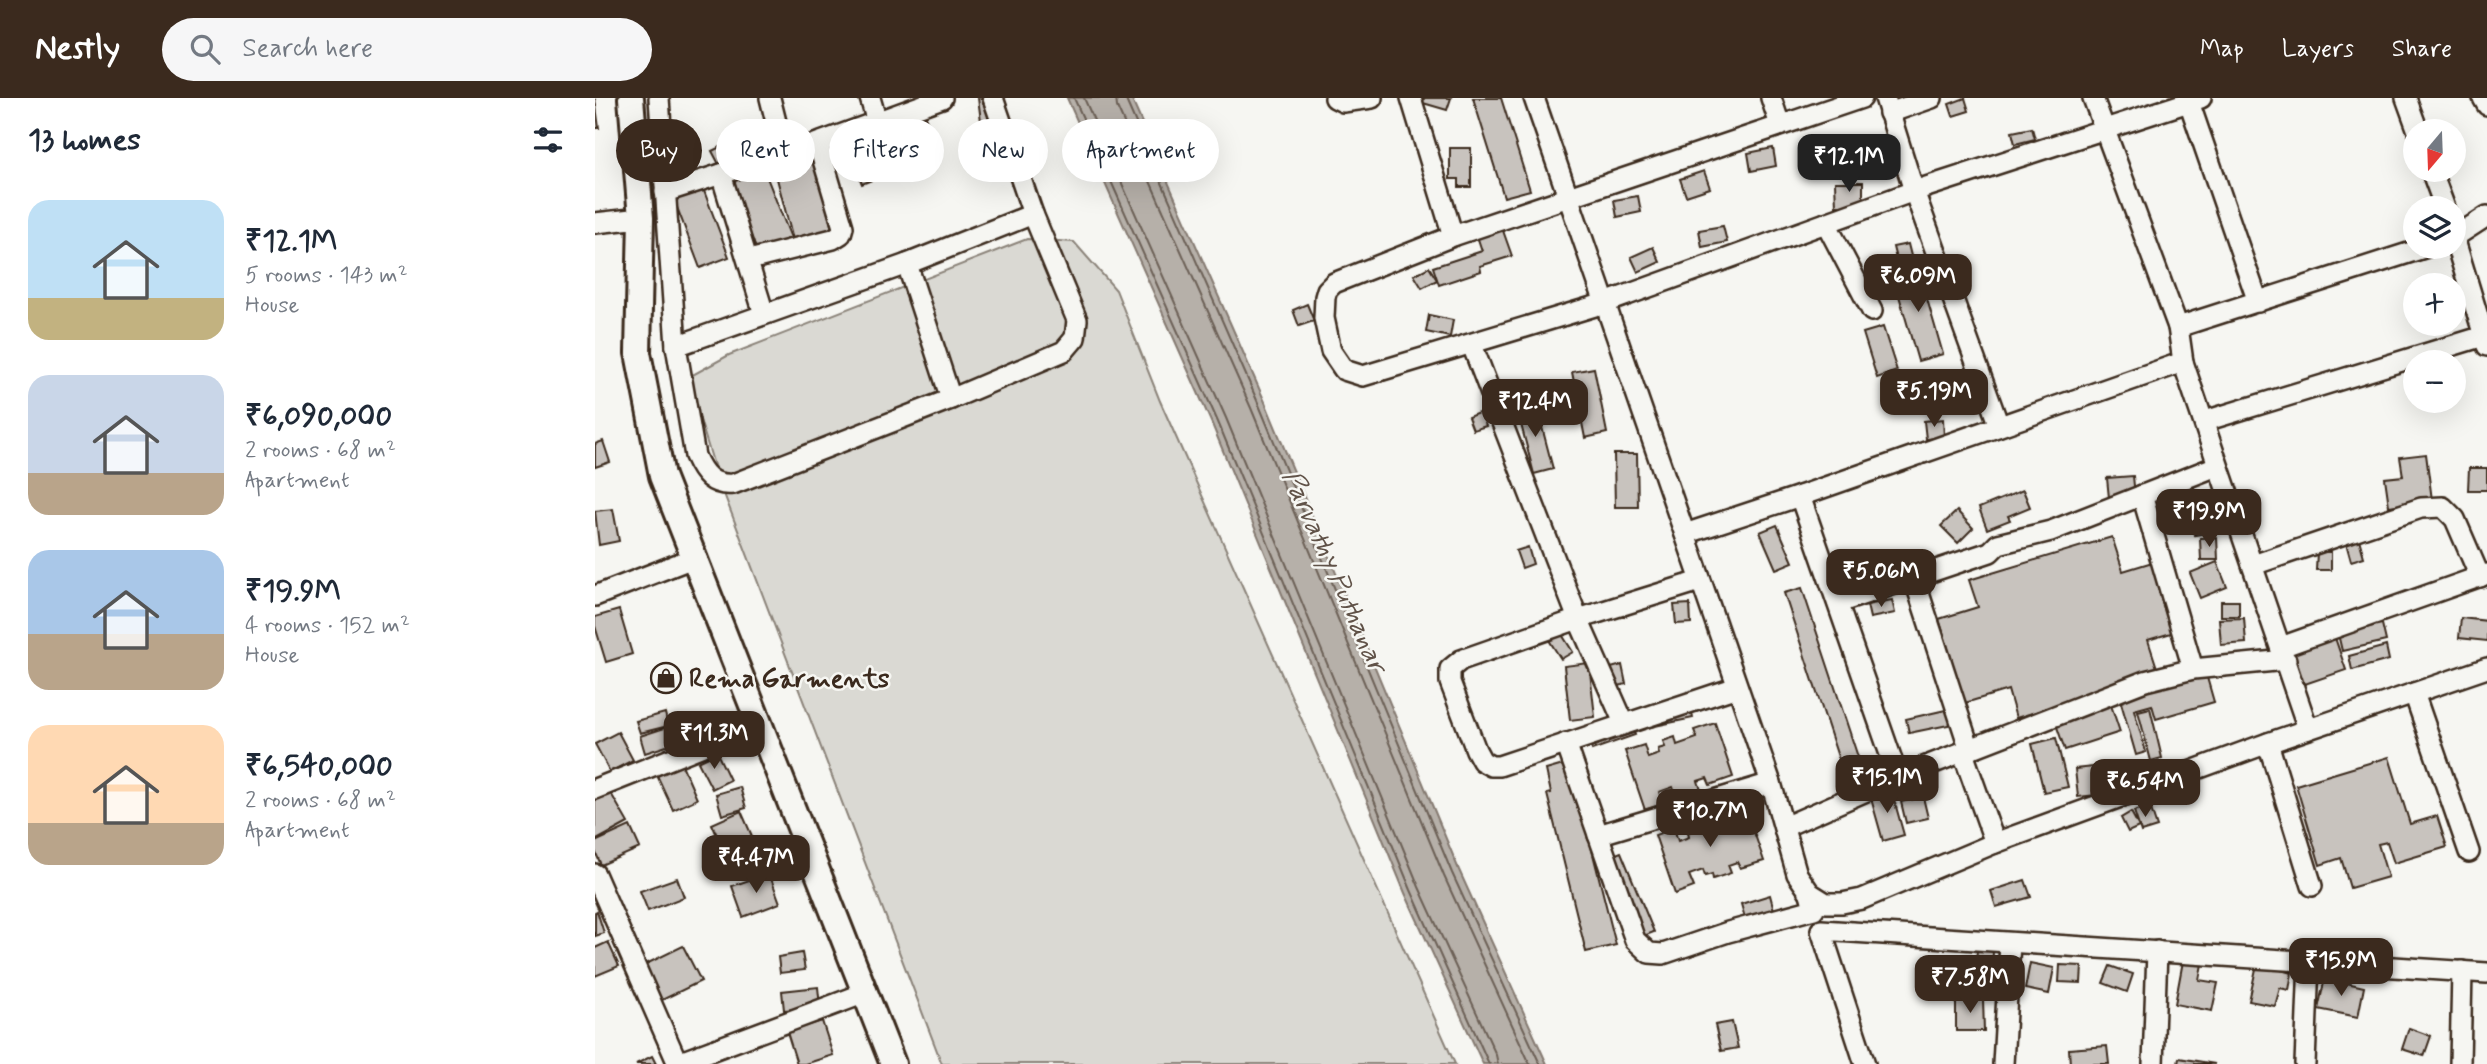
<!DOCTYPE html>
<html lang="en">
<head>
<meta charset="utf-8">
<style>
	body { margin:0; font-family:Mynerve,sans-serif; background:#f6f6f7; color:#1f2937; height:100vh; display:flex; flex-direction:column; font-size:26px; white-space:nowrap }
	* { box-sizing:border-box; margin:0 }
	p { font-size:23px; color:#747a83 }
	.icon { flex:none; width:38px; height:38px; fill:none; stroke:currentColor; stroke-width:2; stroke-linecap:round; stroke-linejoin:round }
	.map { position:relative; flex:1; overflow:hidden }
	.details { display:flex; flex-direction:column; background:#fff; width:595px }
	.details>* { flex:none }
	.top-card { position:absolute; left:21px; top:21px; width:665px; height:63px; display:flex; gap:14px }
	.needle { width:46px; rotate:199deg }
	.fabs { position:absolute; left:1808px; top:21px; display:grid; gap:14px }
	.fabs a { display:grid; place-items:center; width:63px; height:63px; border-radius:50%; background:#fff; box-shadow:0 7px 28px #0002; font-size:35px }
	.price { position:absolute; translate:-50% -60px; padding:0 16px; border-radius:14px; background:#3b2a1e; color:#fff; font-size:23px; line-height:46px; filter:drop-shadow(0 2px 4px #0008) }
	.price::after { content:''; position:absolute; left:50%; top:42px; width:21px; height:16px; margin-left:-10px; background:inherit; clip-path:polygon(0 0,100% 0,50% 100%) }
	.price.on { background:#222; color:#fff }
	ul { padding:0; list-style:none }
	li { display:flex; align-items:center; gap:21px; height:175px; padding:0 28px }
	li span { display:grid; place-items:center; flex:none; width:196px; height:140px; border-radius:21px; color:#555 }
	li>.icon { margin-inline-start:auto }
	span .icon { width:84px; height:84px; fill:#fffc; stroke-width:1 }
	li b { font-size:30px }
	h2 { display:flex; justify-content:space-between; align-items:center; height:84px; padding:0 28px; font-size:30px }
	.tag { padding:0 24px; border-radius:32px; background:#fff; box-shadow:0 7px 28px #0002; font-size:24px; line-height:63px }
	.tag.on { background:#3b2a1e; color:#fff }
	header { display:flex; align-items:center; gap:42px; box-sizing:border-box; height:98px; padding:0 35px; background:#3b2a1e; color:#fff }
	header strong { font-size:33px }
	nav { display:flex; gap:38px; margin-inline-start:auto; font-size:24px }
	.search { width:490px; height:63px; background:#f6f6f7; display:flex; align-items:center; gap:18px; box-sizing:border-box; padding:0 24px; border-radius:38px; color:#747a83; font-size:26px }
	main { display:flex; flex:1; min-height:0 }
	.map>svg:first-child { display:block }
	.green { fill:#dad9d3; stroke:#8a8278; stroke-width:2 }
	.water { fill:#b6b0a9; stroke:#857a71; stroke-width:2 }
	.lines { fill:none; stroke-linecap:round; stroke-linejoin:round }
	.shore { stroke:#6c6056; stroke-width:2 }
	.building { fill:#c8c3be; stroke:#3b2a1e; stroke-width:2 }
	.minor-casing { stroke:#3b2a1e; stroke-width:24 }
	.major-casing { stroke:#3b2a1e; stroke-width:30 }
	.minor { stroke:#f6f6f2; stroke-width:19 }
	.major { stroke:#f6f6f2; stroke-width:24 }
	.labels { text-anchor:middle; stroke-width:5; stroke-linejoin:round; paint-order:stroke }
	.poi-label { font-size:26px; font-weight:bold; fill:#3b2a1e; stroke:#f6f6f2; text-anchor:start }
	.water-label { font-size:28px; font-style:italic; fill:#605248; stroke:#f6f6f2 }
</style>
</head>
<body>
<header>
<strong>Nestly</strong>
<div class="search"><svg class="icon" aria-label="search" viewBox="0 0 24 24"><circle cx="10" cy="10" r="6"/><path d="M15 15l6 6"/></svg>Search here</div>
<nav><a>Map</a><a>Layers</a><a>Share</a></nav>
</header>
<main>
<section class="details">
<h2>13 homes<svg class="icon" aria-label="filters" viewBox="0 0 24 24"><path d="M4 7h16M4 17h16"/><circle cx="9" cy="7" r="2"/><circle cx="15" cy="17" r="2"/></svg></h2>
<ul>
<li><span style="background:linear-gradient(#bfe0f5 70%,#c2b280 0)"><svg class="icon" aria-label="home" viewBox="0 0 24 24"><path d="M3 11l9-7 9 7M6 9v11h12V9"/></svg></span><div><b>₹12.1M</b><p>5 rooms · 143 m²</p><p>House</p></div></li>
<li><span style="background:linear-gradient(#c9d6e8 70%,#b9a48a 0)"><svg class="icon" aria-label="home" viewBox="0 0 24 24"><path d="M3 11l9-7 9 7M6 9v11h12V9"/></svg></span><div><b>₹6,090,000</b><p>2 rooms · 68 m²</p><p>Apartment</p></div></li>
<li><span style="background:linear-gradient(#a9c7e8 60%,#b9a48a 0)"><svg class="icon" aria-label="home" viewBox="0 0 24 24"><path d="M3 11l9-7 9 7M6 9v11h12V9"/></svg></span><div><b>₹19.9M</b><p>4 rooms · 152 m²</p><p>House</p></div></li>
<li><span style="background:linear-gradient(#ffd9b3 70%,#b9a48a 0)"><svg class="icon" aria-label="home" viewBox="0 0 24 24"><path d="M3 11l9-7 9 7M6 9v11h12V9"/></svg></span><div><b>₹6,540,000</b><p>2 rooms · 68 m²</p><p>Apartment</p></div></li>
</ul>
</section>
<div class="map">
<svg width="1892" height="966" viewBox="0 0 1892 966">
	<rect width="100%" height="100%" fill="#f6f6f2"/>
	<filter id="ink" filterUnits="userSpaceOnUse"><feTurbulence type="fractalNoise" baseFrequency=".0143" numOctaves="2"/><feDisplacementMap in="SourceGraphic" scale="14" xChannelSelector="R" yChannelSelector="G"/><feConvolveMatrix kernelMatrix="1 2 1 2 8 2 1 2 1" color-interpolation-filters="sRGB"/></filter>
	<g filter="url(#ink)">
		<polygon class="green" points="432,141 479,144 521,192 565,303 860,966 347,966 123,380 92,280 134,257"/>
		<polygon class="water" points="472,0 536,0 670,304 864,772 952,966 888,966 810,795 617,326"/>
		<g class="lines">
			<g class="shore">
				<polyline points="479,0 623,324 816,792 894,966"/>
				<polyline points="489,0 631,320 824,789 901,957 903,966"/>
				<polyline points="521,0 522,9 656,310 849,778 935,966"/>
				<polyline points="530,0 664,307 857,775 945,966"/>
			</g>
		</g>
		<g class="building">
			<polygon points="383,0 398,0 400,22 386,23"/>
			<polygon points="829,0 856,0 852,12 828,5"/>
			<polygon points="878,0 906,0 935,92 909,99"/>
			<polygon points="1370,0 1374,13 1358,18 1354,6"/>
			<polygon points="0,1 4,30 0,30"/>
			<polygon points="328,13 345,55 267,86 250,44"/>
			<polygon points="1437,30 1440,41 1420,46 1417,34"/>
			<polygon points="409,40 414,61 400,64 395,43"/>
			<polygon points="129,47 138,64 126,70 117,53"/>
			<polygon points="855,50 876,50 876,89 864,89 864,81 855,81"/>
			<polygon points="1178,50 1181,68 1156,73 1153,55"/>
			<polygon points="218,59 237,131 198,142 179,69"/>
			<polygon points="167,67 196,140 162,153 133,80"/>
			<polygon points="1109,73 1115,90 1091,98 1085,81"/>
			<polygon points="1240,84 1268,84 1268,108 1241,108"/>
			<polygon points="106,85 134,159 105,170 77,96"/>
			<polygon points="1043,98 1046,114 1022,119 1019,102"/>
			<polygon points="906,127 917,158 885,168 886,173 844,187 838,169 887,153 881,135"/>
			<polygon points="1128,128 1132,144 1107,149 1104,132"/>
			<polygon points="1313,146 1319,170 1304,173 1298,149"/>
			<polygon points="1058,149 1065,164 1043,174 1036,159"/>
			<polygon points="834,169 842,182 827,190 819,177"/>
			<polygon points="1323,170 1348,256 1323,263 1298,177"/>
			<polygon points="712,206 719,223 704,228 698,212"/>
			<polygon points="834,217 858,222 855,239 831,234"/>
			<polygon points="1288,229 1302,273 1282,280 1268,235"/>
			<polygon points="999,270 1012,335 990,340 977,274"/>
			<polygon points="941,306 958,371 939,376 922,311"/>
			<polygon points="886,314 891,328 878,332 873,319"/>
			<polygon points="1348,321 1349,340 1331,341 1329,323"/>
			<polygon points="8,343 15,364 0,369 0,346"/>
			<polygon points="1019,356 1042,356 1043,409 1020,409"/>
			<polygon points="1831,356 1837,402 1794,408 1790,380 1808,378 1805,359"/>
			<polygon points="1874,370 1892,370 1892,392 1873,392"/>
			<polygon points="1538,378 1540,398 1514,400 1512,380"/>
			<polygon points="1598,387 1607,413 1589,419 1580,393"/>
			<polygon points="1428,392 1435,409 1413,418 1415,422 1392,431 1384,410"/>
			<polygon points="18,411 24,443 4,447 0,413"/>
			<polygon points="1362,413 1378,430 1363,445 1346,428"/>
			<polygon points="1615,421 1618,434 1600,437 1597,423"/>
			<polygon points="1182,427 1198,464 1181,471 1165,434"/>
			<polygon points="1517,439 1528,473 1564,462 1586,532 1553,542 1564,576 1421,620 1413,592 1370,605 1344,521 1383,509 1374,482"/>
			<polygon points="1622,439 1623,462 1606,462 1605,440"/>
			<polygon points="1764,441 1769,459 1756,463 1751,445"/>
			<polygon points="933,449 938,466 927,470 921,453"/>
			<polygon points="1722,454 1736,454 1736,472 1721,472"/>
			<polygon points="1622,464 1632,489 1605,500 1595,475"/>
			<polygon points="1207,490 1264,662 1246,668 1189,495"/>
			<polygon points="1297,502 1300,515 1275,520 1272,507"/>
			<rect x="1626" y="503" width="18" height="15"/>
			<polygon points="1095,506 1096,525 1081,526 1079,507"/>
			<polygon points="24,512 37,556 11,564 0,528 0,519"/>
			<polygon points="1649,520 1651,545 1626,547 1624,521"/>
			<polygon points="1866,520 1892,523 1892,543 1864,540"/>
			<polygon points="1787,526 1791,543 1747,553 1743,536"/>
			<polygon points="966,535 978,554 966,561 954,542"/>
			<polygon points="1739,537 1751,572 1707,587 1695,552"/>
			<polygon points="1791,548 1794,562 1757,572 1754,558"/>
			<polygon points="994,565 1000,619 975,622 969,568"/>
			<polygon points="1027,567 1031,586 1020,589 1016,570"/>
			<polygon points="1611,576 1619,604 1561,621 1557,607 1539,612 1551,654 1541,657 1523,594"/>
			<polygon points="1095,605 1098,620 1055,629 1052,615"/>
			<polygon points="1516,607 1525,634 1470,652 1461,626"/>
			<polygon points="1555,610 1567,660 1556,663 1543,613"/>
			<polygon points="1355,611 1358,626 1314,635 1311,621"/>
			<polygon points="70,615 73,628 45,635 41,623"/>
			<polygon points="1034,623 1040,637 997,652 992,638"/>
			<polygon points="1120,625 1138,679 1115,687 1112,680 1103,683 1106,692 1088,698 1087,693 1080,695 1078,689 1064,694 1068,706 1050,712 1030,653 1049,647 1053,660 1064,656 1063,651 1070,649 1068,643 1080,639 1082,647 1102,640 1099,632"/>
			<polygon points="79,627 84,644 50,655 45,638"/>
			<polygon points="23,634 38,662 15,674 0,646"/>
			<polygon points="1461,640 1473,689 1449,694 1437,646"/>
			<polygon points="122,655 135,682 117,691 103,664"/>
			<polygon points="1794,659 1815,726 1842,718 1852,749 1799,765 1792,744 1783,746 1793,779 1755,790 1746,760 1725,767 1701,687"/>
			<polygon points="85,662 102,701 78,712 60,673"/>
			<polygon points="975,665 1021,847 991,854 952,696 956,695 951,672"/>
			<polygon points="1537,665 1540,693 1483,699 1480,671"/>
			<polygon points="145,689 151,710 127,717 121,696"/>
			<polygon points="1296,691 1309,737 1288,743 1275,697"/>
			<polygon points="14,692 33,725 0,743 0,699"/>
			<polygon points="1328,699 1333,720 1311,725 1306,704"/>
			<polygon points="1150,708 1169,763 1145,770 1142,764 1133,767 1136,775 1118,781 1117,776 1110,778 1108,772 1094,777 1099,789 1080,796 1060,737 1079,730 1083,743 1094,739 1093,734 1100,732 1098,727 1110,723 1112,731 1132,724 1129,715"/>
			<polygon points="1555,708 1562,729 1546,734 1539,713"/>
			<polygon points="146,713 157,738 128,751 117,726"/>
			<polygon points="1536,714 1544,729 1533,734 1526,720"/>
			<polygon points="35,728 45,750 6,767 0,753 0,744"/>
			<polygon points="167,749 172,763 142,773 137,759"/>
			<polygon points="1026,754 1059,834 1041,841 1008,761"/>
			<polygon points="174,775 185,805 148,819 137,788"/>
			<polygon points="82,780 89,799 53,813 45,793"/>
			<polygon points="1430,782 1436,799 1401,809 1396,793"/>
			<polygon points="1175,797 1179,812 1150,820 1146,806"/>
			<polygon points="2,813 9,835 0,838 0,814"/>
			<polygon points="13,844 24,868 0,878 0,850"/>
			<polygon points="88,848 106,883 65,903 47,868"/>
			<polygon points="1382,851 1398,852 1397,880 1380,879"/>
			<polygon points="207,855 210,872 185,875 183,859"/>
			<polygon points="1588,863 1607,866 1604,882 1623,885 1617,913 1580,906"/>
			<polygon points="1435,865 1459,870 1454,896 1430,891"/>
			<polygon points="1662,866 1697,875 1694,892 1685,890 1680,908 1654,903"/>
			<polygon points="1465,867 1487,868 1486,885 1464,884"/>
			<polygon points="1515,868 1538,876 1532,894 1508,885"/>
			<polygon points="1730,880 1769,889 1763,919 1723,911"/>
			<polygon points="223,889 225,909 189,912 187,893"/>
			<polygon points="1361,901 1388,901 1389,933 1361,933"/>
			<polygon points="227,923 238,957 210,966 202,966 192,934"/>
			<polygon points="1137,924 1143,950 1126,953 1120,927"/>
			<polygon points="1814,930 1836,938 1829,958 1807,951"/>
			<polygon points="1512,948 1514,966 1475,966 1474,951"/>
			<polygon points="57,958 61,966 41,966"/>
			<polygon points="1584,960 1620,966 1583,966"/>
		</g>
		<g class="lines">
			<g class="minor-casing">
				<g id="minor">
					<polyline points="64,0 81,248 312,166 438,116"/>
					<polyline points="175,0 189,56"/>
					<polyline points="275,0 282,24"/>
					<polyline points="740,0 748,4 777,0"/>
					<polyline points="816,0 858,138"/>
					<polyline points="939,0 1176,685 1202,776 1215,795 1231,805 1247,805 1267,801 1400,745 1673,645 1892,570"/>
					<polyline points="1176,0 1185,27"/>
					<polyline points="1267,0 858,138 739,185 732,192 730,199 729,220 736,253 749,272 768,278 1010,205 1319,93 1606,0"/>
					<polyline points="1290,0 1319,93 1404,328"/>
					<polyline points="1498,0 1583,229 1588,264 1713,631"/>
					<polyline points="1811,0 1823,33"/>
					<polyline points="1888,0 1892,7"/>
					<polyline points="1594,4 1663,204"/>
					<polyline points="1294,15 1337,0"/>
					<polyline points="1836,72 1850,110"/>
					<polyline points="126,76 169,216"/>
					<polyline points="70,94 223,45 347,0"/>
					<polyline points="0,125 46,120"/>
					<polyline points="1231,125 1277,213"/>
					<polyline points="1858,136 1892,248"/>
					<polyline points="1858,140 1892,118"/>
					<polyline points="154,162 238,141 246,136 248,129 223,45"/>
					<polyline points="312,166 356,301"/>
					<polyline points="1583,229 1832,149"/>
					<polyline points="877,247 983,521 1029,625"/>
					<path d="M81 248 100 358C108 376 117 388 138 386L356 301 469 253 480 240 482 222 438 116 398 0"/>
					<polyline points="1610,323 1892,237"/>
					<polyline points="1547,397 1598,571"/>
					<polyline points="1205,398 1303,679"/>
					<polyline points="1090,436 1205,398 1588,264"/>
					<polyline points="1658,467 1826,410 1848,409 1860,421 1885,479"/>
					<polyline points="1319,480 1375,652"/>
					<polyline points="1105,483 983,521 866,562 855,571 855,584 881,652 887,663 896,668 904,668 1142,589"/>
					<polyline points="0,498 98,460"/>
					<polyline points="1243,505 1395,454 1403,446 1456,433 1622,368"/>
					<polyline points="1686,549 1892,476"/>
					<polyline points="1819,595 1874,754"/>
					<polyline points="971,645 1040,842 1054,855 1068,856 1133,834 1219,811 1215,795"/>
					<polyline points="1673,645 1717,788"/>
					<polyline points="1368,655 1400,745"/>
					<polyline points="0,691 163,626"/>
					<polyline points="1189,729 1303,679 1550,583 1598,571 1691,562"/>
					<polyline points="1003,737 1176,685"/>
					<polyline points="0,776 83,966"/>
					<polyline points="83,965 270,895"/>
					<polyline points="1270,966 1226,832 1892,875"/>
					<polyline points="1408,966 1415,845"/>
					<polyline points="1558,966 1562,853"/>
					<polyline points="1710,966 1714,863"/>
					<polyline points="1865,966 1867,873"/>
				</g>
			</g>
			<g class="major-casing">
				<polyline id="major" points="36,0 46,120 43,255 67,378 298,966"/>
			</g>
			<use href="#minor" class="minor"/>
			<use href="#major" class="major"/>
		</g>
	</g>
	<defs>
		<g id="shop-ring" transform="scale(1.575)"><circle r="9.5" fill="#f6f6f2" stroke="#3b2a1e" stroke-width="1.5"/><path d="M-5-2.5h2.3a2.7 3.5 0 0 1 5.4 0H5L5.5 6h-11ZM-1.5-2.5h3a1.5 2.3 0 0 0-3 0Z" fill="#3b2a1e"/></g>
	</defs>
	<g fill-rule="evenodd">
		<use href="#shop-ring" x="71" y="580"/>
	</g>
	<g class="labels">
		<g class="poi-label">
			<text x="94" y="589">Rema Garments</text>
		</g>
		<g class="water-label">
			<text transform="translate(741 472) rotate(66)" y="10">Parvathy Puthanar</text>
		</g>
	</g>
</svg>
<div class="fabs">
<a><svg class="needle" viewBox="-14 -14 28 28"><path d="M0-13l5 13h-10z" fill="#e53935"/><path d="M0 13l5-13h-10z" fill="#747a83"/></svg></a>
<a><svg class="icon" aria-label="layers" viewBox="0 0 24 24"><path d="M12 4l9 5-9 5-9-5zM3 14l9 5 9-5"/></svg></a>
<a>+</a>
<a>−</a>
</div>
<b class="price on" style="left:1254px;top:96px">₹12.1M</b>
<b class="price" style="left:1323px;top:216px">₹6.09M</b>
<b class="price" style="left:1339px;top:331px">₹5.19M</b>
<b class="price" style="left:940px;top:341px">₹12.4M</b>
<b class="price" style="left:1614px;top:451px">₹19.9M</b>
<b class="price" style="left:1286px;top:511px">₹5.06M</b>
<b class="price" style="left:119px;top:673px">₹11.3M</b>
<b class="price" style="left:1292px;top:717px">₹15.1M</b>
<b class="price" style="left:1550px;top:721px">₹6.54M</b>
<b class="price" style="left:1115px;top:751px">₹10.7M</b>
<b class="price" style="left:161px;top:797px">₹4.47M</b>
<b class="price" style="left:1746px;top:900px">₹15.9M</b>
<b class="price" style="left:1375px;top:917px">₹7.58M</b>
<div class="top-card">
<a class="tag on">Buy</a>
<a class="tag">Rent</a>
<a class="tag">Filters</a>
<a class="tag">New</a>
<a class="tag">Apartment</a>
</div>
</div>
</main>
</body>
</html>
